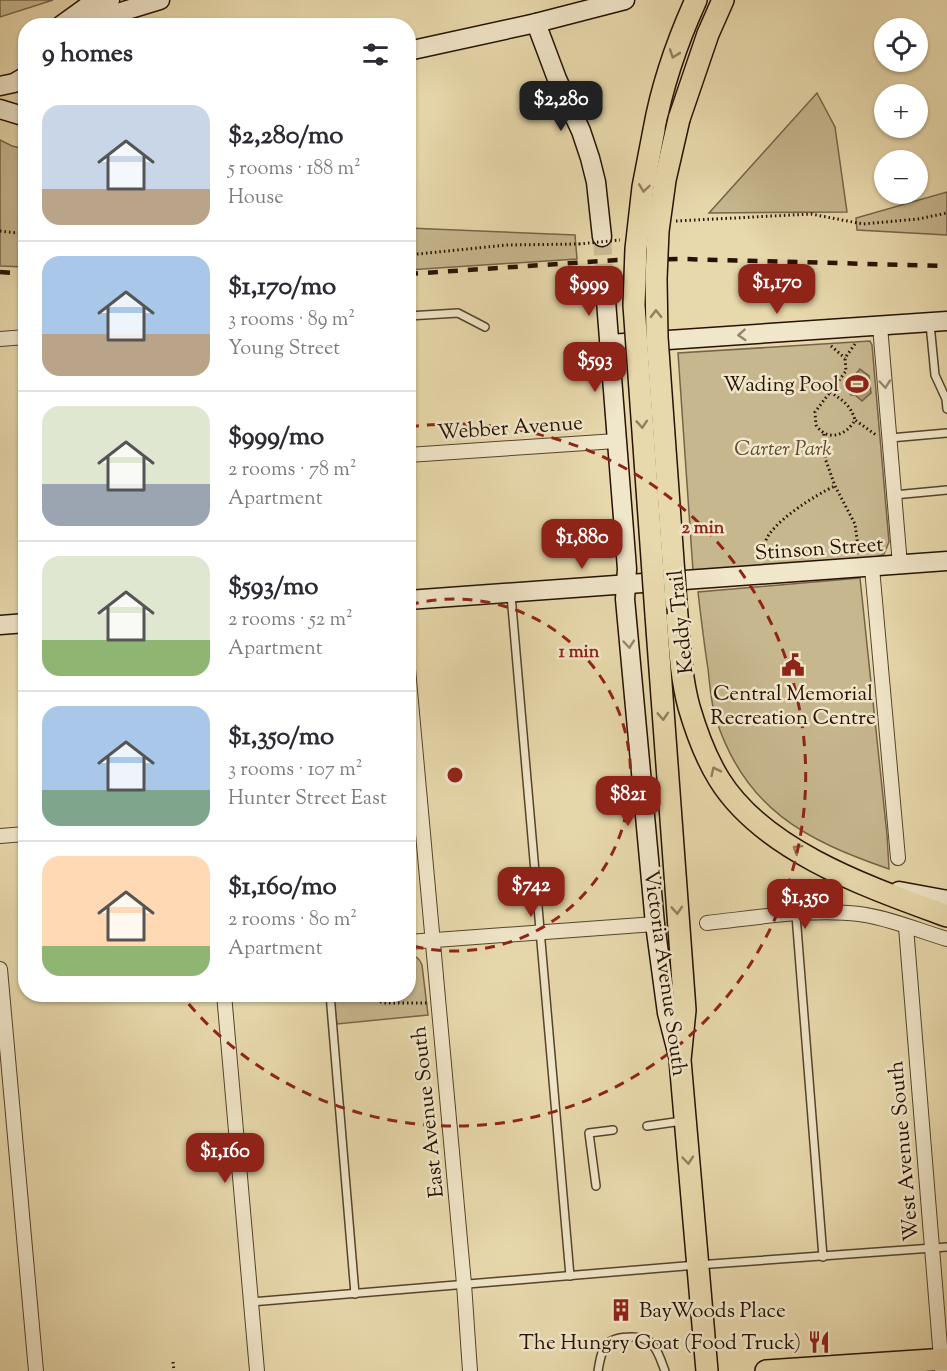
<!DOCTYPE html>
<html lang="en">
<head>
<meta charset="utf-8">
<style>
	body { margin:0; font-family:"Sorts Mill Goudy",serif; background:#f2f2f3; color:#2b2b33; height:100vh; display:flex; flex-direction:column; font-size:22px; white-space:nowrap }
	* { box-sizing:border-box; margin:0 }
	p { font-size:20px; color:#7c7c81 }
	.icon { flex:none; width:33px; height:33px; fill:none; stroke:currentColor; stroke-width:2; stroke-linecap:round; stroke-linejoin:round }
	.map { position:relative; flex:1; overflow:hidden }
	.drawer { position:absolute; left:18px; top:18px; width:398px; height:984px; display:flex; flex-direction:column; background:#fff; border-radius:24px; box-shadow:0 2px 4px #0004 }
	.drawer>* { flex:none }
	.buttons { position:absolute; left:874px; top:18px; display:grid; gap:12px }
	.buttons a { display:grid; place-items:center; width:54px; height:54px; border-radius:50%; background:#fff; box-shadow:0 2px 4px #0004; font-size:30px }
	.price { position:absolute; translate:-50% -51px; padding:0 14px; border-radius:12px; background:#8f2418; color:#fff; font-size:20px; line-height:39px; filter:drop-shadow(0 2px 3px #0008) }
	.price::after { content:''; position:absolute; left:50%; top:36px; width:18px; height:14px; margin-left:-9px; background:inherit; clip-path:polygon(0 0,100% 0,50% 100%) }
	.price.selected { background:#222; color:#fff }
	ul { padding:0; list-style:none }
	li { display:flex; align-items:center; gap:18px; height:150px; padding:0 24px }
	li+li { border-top:2px solid #e1e1e2 }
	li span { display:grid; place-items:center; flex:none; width:168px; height:120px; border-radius:18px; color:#555 }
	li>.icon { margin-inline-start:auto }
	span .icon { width:72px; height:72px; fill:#fffc; stroke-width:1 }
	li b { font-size:26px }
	h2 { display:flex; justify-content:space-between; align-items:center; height:72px; padding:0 24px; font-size:26px }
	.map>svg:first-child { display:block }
	.green { fill:#c7b78f; stroke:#766448; stroke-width:1.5 }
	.water { fill:#a69572; stroke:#736044; stroke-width:1.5 }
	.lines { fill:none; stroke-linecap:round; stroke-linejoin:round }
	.secondary-tunnel { stroke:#cbbb92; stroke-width:18; stroke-dasharray:18 9; stroke-linecap:butt }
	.lane-casing { stroke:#56432b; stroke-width:10 }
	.street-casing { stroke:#56432b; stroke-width:16 }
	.secondary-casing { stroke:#261100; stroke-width:21 }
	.primary-casing { stroke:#261100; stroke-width:24 }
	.path { stroke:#261100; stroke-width:3; stroke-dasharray:1.5 3; stroke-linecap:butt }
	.lane { stroke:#f0e6c9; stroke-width:7 }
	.street { stroke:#f0e6c9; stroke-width:14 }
	.secondary { stroke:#f0e6c9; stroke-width:18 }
	.primary { stroke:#e8d9ac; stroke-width:21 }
	.rail { stroke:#261100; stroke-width:4.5; stroke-dasharray:10 10; stroke-linecap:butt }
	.primary-bridge-casing { stroke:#261100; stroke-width:24; stroke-linecap:butt }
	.path-bridge { stroke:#261100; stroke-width:3; stroke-dasharray:1.5 3; stroke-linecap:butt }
	.primary-bridge { stroke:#e8d9ac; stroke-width:21 }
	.oneway { stroke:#917f5f }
	.oneway2 { stroke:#95866f }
	.ring { fill:none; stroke:#8f2418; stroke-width:3; stroke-dasharray:10 8 }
	.labels { text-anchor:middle; stroke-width:5; stroke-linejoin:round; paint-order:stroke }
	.poi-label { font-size:21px; fill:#261100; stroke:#f0e6c9; text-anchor:end }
	.street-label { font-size:21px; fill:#261100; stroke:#f0e6c9 }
	.park-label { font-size:21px; font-style:italic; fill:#5e4b32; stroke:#f0e6c9 }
	.centre { fill:#8f2418; stroke:#f0e6c9; stroke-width:3 }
	.ring-label { font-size:18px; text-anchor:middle; font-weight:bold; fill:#8f2418; stroke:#f0e6c9; stroke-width:5; stroke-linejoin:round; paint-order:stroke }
</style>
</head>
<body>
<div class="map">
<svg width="947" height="1371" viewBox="0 0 947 1371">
	<rect width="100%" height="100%" fill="#e8d9ac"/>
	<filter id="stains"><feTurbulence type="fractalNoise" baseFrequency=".00333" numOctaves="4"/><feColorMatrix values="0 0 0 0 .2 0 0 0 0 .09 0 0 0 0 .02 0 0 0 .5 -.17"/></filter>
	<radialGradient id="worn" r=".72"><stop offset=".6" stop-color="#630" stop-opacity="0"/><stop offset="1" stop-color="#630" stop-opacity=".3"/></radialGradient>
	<g class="green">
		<polygon points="0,0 53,0 0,17"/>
		<polygon points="817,93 835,127 847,212 709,213"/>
		<polygon points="0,140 12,146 25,149 25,267 0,266"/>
		<polygon points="947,192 947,235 857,230 856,218"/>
		<polygon points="408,228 575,235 577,259 408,270"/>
		<polygon points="870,341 872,345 889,542 884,554 874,558 693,571 678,353"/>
		<path d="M860 578 887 835 889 869C805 840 745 809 716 719 711 704 710 686 708 669 704 643 701 618 698 592Z"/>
		<path d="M408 956C416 955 419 958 422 965L428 1015 337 1024 333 995 408 994Z"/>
	</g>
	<polygon class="water" points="860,369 869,376 871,393 862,401 855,395 851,395 844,386 848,378 854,376"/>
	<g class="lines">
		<polyline class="secondary-tunnel" points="602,237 605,288"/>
		<g class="lane-casing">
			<g id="lane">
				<polyline points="408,316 458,313 485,327"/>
				<polyline points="930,324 935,375 946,399 947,409"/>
				<polyline points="890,438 947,433"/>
				<polyline points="894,495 947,490"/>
				<polyline points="511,595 570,1276"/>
				<polyline points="796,915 823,1257"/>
				<polyline points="330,994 355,1294"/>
				<polyline points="647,1126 682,1121"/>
				<polyline points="596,1186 589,1133 613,1130"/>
				<polyline points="252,1302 697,1265 947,1247"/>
				<path d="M598 1371C602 1346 605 1337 632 1337 638 1337 645 1338 650 1342 658 1349 661 1361 665 1371"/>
			</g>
		</g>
		<g class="street-casing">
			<g id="street">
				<polyline points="880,326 900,565"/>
				<polyline points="0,339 26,337"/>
				<polyline points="408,455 616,441"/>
				<polyline points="872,568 898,858"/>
				<polyline points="408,669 464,1284 470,1371"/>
				<polyline points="0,836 25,834"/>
				<path d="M707 923C754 918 812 908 859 914 886 917 920 931 947 939"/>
				<polyline points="906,927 942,1371"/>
				<polyline points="408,942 655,924"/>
				<polyline points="0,969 36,1371"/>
				<polyline points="224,994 257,1371"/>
			</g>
		</g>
		<g class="secondary-casing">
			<g id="secondary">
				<polyline points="536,23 557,79 581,131 590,158 596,182 602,237"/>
				<polyline points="60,26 85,8 110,0"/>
				<polyline points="82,26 85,23 160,0"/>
				<polyline points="408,51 536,23 625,0"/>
				<polyline points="0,86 14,83 26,76"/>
				<polyline points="0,109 26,117"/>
				<polyline points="605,288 627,569 625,599 655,924 667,1013 678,1056"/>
				<polyline points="609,344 947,321"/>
				<polyline points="408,600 947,561"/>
				<polyline points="0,625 26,623"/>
				<polyline points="899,891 947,900"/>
			</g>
		</g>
		<g class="primary-casing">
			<g id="primary">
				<polyline points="679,119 708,34 723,0"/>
				<path d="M654 130C662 85 677 42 696 0"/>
				<path d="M676 603C679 637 680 674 689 707 696 731 706 758 719 779 764 852 871 888 947 916"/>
				<polyline points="656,615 685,1010 680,1060 707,1371"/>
				<polyline points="766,1371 947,1359"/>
			</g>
		</g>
		<g class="path">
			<polyline points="676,221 811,214 863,224 918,219 947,213"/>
			<polyline points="0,231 26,234"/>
			<polyline points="408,255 507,245 579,244"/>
			<path d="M855 344 845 358 846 371 815 412 816 425C827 442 846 436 855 420L876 435"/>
			<polyline points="831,346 845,358"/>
			<path d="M830 392C843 400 851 406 855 420"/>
			<polyline points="824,434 823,449 825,458 835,486 855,524 859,554"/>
			<path d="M765 558C765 553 764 548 765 543 770 523 817 494 835 486"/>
			<polyline points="364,994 383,1003 427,1003"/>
			<polyline points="173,1362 174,1371"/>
		</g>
		<use href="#lane" class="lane"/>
		<use href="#street" class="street"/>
		<use href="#secondary" class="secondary"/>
		<use href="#primary" class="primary"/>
		<g class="rail">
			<polyline points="0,272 26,274"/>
			<polyline points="408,274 617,260 683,259 947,266"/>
		</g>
		<g class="primary-bridge-casing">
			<g id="primary-bridge">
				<polyline points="654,130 643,187 636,249 634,305 656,615"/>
				<polyline points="676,603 657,337 656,279 658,231 665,180 679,119"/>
			</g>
		</g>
		<polyline class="path-bridge" points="579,244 620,240"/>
		<use href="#primary-bridge" class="primary-bridge"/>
	</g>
	<defs><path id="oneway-chevron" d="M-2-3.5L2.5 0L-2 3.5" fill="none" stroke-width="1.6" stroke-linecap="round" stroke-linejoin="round" transform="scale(1.5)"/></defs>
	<g class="oneway">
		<use href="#oneway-chevron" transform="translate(674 54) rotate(109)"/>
		<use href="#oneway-chevron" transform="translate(644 188) rotate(98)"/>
		<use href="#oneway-chevron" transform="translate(656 314) rotate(-91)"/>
		<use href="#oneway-chevron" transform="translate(642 424) rotate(86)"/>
		<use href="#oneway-chevron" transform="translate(663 716) rotate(86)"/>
		<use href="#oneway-chevron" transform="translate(715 771) rotate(-116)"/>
		<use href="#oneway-chevron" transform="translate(797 849) rotate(-148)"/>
		<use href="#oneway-chevron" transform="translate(677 910) rotate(86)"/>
		<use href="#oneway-chevron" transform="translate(688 1160) rotate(85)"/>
	</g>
	<g class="oneway2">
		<use href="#oneway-chevron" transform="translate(742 335) rotate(176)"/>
		<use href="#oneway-chevron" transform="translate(885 384) rotate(85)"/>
		<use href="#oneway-chevron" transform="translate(629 644) rotate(85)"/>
	</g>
	<g class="ring">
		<path d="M409 605A176 176 0 1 1 409 945"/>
		<path d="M409 427A351 351 0 1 1 182 996"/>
	</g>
	<defs>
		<g id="stadium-bare" transform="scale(1.8)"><path d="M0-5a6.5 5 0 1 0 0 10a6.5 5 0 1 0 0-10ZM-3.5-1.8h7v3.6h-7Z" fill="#8f2418" stroke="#f0e6c9" stroke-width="2.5" paint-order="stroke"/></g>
		<g id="civic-bare" transform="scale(1.8)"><path d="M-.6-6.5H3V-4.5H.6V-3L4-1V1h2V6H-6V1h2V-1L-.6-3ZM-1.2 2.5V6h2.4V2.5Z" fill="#8f2418" stroke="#f0e6c9" stroke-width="2.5" paint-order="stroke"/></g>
		<g id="building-bare" transform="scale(1.8)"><path d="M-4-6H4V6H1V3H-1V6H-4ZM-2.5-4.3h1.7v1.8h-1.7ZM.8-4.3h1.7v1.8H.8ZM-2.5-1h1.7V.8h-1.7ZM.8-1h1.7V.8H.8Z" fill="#8f2418" stroke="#f0e6c9" stroke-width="2.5" paint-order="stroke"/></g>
		<g id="restaurant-bare" transform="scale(1.8)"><path d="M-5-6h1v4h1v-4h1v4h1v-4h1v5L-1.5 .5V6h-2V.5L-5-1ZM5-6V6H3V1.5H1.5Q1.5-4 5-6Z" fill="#8f2418" stroke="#f0e6c9" stroke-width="2.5" paint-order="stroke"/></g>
	</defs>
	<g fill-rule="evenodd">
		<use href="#stadium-bare" x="857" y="384"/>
		<use href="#civic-bare" x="793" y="665"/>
		<use href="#building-bare" x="621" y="1310"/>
		<use href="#restaurant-bare" x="819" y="1342"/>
	</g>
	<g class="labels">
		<g class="poi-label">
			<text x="839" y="391">Wading Pool</text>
			<text x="793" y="700" text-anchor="middle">Central Memorial<tspan x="793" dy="24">Recreation Centre</tspan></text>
			<text x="639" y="1317" text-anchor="start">BayWoods Place</text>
			<text x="801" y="1349">The Hungry Goat (Food Truck)</text>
		</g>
		<g class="street-label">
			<text transform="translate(510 427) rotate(-4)" y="7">Webber Avenue</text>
			<text transform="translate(819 548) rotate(-4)" y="7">Stinson Street</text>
			<text transform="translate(680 622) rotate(-96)" y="7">Keddy Trail</text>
			<text transform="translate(666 973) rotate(82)" y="7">Victoria Avenue South</text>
			<text transform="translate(427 1112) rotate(-96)" y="7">East Avenue South</text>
			<text transform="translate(903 1151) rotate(-95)" y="7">West Avenue South</text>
		</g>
		<g class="park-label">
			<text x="783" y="455">Carter Park</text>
		</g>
	</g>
	<circle cx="455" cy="775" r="9" class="centre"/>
	<g class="ring-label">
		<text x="703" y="533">2 min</text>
		<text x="579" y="657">1 min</text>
	</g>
	<rect width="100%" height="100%" filter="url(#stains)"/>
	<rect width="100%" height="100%" fill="url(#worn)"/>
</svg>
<div class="buttons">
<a><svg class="icon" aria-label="locate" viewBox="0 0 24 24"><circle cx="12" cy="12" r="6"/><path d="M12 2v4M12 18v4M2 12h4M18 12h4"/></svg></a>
<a>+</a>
<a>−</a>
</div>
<b class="price selected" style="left:561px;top:132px">$2,280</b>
<b class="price" style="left:777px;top:315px">$1,170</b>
<b class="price" style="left:589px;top:317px">$999</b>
<b class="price" style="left:595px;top:393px">$593</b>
<b class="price" style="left:582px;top:570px">$1,880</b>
<b class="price" style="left:628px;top:827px">$821</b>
<b class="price" style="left:531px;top:918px">$742</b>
<b class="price" style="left:805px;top:930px">$1,350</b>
<b class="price" style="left:225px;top:1184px">$1,160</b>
<section class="drawer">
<h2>9 homes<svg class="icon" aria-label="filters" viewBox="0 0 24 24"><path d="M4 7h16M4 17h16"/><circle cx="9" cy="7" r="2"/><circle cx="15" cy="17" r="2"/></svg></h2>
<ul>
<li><span style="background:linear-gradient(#c9d6e8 70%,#b9a48a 0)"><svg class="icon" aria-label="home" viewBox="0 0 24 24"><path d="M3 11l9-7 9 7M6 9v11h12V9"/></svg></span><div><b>$2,280/mo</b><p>5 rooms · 188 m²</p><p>House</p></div></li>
<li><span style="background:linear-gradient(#a9c7e8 65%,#b9a48a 0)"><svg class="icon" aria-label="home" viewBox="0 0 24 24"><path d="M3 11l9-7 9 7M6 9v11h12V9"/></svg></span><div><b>$1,170/mo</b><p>3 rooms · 89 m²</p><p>Young Street</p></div></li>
<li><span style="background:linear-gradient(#dfe7d0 65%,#9aa5b1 0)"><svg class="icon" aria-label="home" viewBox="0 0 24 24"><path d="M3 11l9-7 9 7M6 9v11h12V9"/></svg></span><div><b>$999/mo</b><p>2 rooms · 78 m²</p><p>Apartment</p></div></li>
<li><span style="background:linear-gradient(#dfe7d0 70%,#8fb573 0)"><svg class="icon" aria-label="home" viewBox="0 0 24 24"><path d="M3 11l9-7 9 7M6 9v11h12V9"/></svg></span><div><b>$593/mo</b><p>2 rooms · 52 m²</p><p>Apartment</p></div></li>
<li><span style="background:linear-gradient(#a9c7e8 70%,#7fa58c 0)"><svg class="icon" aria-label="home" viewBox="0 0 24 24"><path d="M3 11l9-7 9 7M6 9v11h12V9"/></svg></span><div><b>$1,350/mo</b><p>3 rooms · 107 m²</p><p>Hunter Street East</p></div></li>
<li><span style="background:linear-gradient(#ffd9b3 75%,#8fb573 0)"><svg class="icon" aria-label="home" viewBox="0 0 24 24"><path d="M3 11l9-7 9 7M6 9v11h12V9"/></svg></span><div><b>$1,160/mo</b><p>2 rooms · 80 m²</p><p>Apartment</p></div></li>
</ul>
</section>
</div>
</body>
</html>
